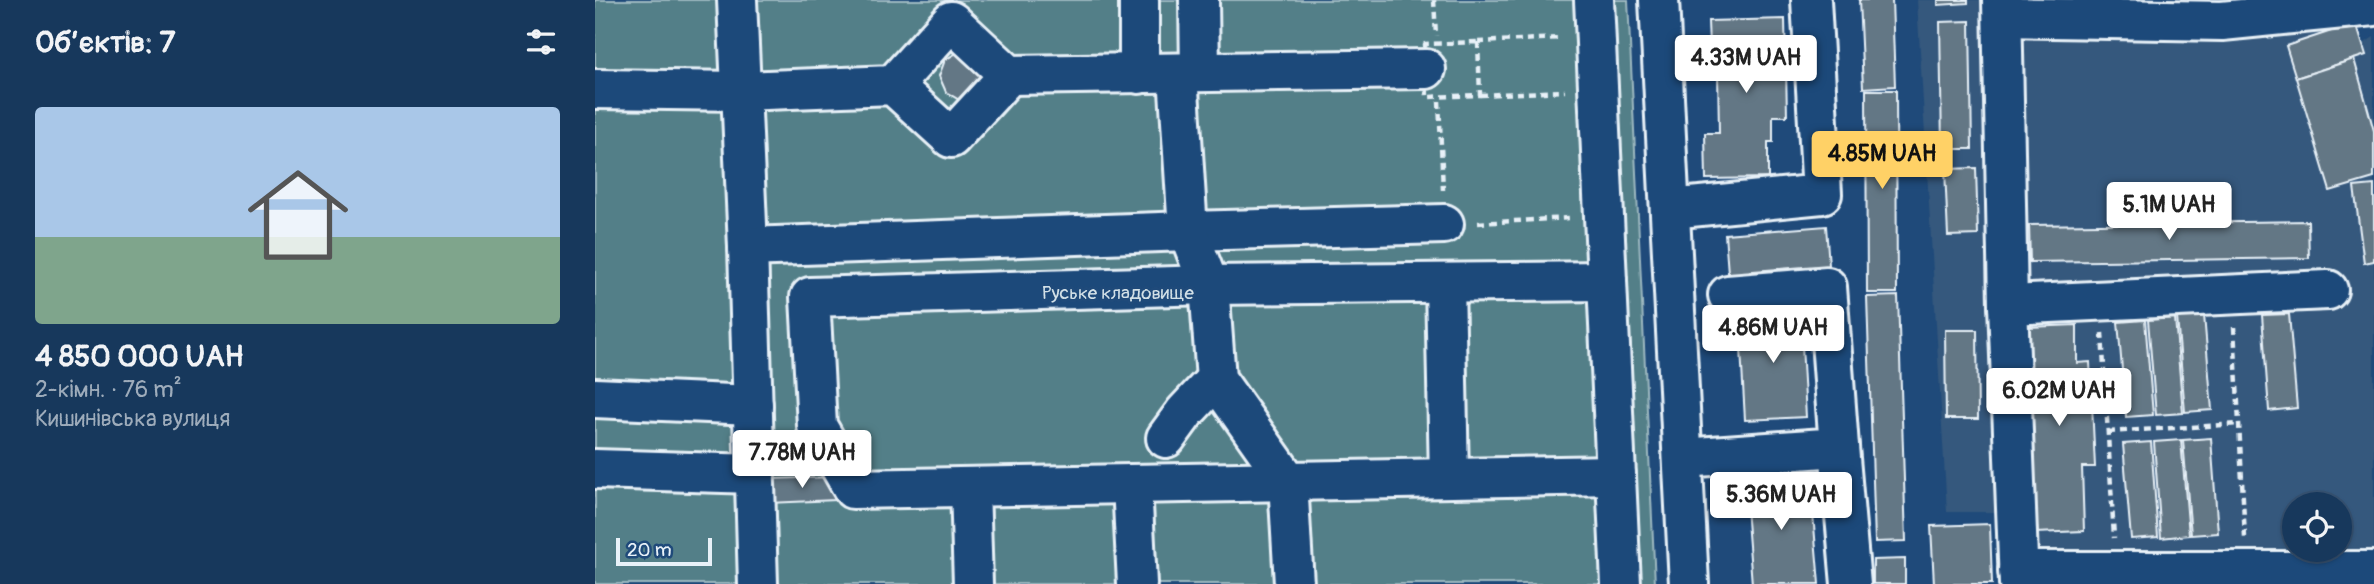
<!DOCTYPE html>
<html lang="uk">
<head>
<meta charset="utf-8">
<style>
	body { margin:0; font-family:Pangolin,sans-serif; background:#203f62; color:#f1f3f6; height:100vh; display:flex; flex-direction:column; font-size:26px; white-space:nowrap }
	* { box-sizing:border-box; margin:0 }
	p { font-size:23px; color:#9eacbb }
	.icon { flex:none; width:38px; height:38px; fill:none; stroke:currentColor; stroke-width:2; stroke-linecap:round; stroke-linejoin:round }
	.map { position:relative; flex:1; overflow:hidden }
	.details { display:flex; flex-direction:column; background:#17385c; width:595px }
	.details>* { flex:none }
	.tools { position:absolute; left:1687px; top:492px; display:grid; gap:14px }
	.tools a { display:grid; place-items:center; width:70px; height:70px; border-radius:50%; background:#17385c; box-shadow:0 2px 5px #0004,0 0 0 2px #365272; font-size:35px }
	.scale { position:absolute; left:21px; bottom:18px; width:96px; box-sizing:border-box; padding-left:7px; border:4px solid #e8f1f8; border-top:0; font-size:19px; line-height:24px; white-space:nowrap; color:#e8f1f8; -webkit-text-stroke:5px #1f4a7a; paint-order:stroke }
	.price { position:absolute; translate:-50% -60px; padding:0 16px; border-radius:7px; background:#fff; color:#222; font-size:23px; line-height:46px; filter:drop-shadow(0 2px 4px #0008) }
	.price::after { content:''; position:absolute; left:50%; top:42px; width:21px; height:16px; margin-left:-10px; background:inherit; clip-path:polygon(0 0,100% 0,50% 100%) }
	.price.active { background:#ffd166; color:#111 }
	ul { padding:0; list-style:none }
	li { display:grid; align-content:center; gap:14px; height:371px; padding:0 35px }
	li span { display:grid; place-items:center; height:217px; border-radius:7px; color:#555 }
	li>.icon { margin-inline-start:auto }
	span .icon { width:126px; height:126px; fill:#fffc; stroke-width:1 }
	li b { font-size:30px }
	h2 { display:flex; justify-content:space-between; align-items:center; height:84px; padding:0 35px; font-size:30px }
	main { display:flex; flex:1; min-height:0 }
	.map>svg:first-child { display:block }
	.built { fill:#34587d; fill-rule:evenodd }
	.green { fill:#527f88; stroke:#9db8c0; stroke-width:2 }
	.building { fill:#647785; stroke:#e8f1f8; stroke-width:2 }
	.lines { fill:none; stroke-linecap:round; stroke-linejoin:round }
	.minor-casing { stroke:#e8f1f8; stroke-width:44 }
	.path { stroke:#e8f1f8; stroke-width:4.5; stroke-dasharray:7 5; stroke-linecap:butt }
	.minor { stroke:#1f4a7a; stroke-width:38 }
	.labels { text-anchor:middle; stroke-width:6; stroke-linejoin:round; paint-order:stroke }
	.park-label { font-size:19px; fill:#d2e0e7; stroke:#1f4a7a }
</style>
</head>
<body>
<main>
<section class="details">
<h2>Об’єктів: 7<svg class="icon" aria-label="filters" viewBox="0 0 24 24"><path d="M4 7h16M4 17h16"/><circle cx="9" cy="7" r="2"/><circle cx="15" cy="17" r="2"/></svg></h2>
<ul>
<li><span style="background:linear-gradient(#a9c7e8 60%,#7fa58c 0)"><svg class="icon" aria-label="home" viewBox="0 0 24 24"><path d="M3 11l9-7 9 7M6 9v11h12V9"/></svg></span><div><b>4 850 000 UAH</b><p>2-кімн. · 76 m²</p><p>Кишинівська вулиця</p></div></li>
</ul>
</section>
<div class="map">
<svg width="1779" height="584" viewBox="0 0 1779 584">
	<rect width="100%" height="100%" fill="#1f4a7a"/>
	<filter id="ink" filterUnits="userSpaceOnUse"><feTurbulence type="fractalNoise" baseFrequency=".0143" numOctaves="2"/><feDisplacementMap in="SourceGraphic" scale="14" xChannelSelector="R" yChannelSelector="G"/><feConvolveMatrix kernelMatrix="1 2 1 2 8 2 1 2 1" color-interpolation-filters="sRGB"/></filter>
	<g filter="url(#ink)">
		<path class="built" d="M1322 0H1764L1761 23 1768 44 1779 37V584H1407L1405 512H1352ZM1699 504H1745V550H1699Z"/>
		<polygon class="green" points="0,0 1033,0 1060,584 0,584"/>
		<g class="building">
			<polygon points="1264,0 1297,0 1300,86 1268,88"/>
			<polygon points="1343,0 1373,0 1373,3 1343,5"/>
			<polygon points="1190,19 1192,116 1178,116 1178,142 1173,142 1173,178 1111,179 1110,133 1124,133 1123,73 1115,73 1113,21"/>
			<polygon points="1375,21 1377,149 1347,149 1345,22"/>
			<polygon points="1761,23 1771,55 1701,78 1691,46"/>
			<polygon points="365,51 395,78 366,101 351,92 344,76 350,60"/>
			<polygon points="1759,59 1779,131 1779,178 1735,191 1701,78"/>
			<polygon points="1271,90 1301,90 1302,293 1272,293"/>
			<polygon points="1381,168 1383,235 1353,236 1350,169"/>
			<polygon points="1779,185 1779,261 1769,263 1759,187"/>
			<polygon points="1713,221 1714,258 1435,262 1434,225"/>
			<polygon points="1231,226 1234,265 1133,273 1130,234"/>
			<polygon points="1303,296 1311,541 1280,542 1272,297"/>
			<polygon points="1205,309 1211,417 1150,420 1144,313"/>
			<polygon points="1694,314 1702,408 1674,411 1667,315"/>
			<polygon points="1609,315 1617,410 1590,412 1582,317"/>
			<polygon points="1580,318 1588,413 1561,415 1553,320"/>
			<polygon points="1550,320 1558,415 1531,417 1523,322"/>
			<polygon points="1482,325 1482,363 1495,362 1500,467 1487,467 1489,531 1440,533 1433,327"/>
			<polygon points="1350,330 1382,330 1383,419 1351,419"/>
			<polygon points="1616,438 1623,533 1596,535 1588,440"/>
			<polygon points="1586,440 1594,535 1566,538 1559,442"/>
			<polygon points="1556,442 1563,537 1536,539 1528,444"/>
			<polygon points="240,477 241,500 174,503 173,479"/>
			<polygon points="1215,479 1224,584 1157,584 1149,482"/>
			<polygon points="1395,524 1397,584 1339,584 1336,526"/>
			<polygon points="1310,559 1310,584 1278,584 1278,560"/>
		</g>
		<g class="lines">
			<g class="minor-casing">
				<g id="minor">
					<polyline points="142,0 153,247 163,584"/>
					<polyline points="544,0 544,74"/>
					<polyline points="604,0 605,72"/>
					<polyline points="999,0 1026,584"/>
					<polyline points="1064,0 1094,584"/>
					<polyline points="1407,0 1413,305 1424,584"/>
					<polyline points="1408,17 1627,21 1779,6"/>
					<polyline points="583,74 593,231 849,224"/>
					<polyline points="414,75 831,69"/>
					<polyline points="0,89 147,91 298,85 356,138 414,75 356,21 298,85"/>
					<polyline points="1075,209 1227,194 1216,0"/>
					<polyline points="153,247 593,231 614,285 621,379 693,481 699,584"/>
					<polyline points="1012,281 614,285 215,297 222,426 258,489 1021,475"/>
					<polyline points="850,283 854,478"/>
					<polyline points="1413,305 1733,290"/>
					<polyline points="0,398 158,405"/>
					<polyline points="571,438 590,412 621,379"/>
					<polyline points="1244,447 1256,584"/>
					<polyline points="1088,458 1244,447 1232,287 1133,295"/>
					<polyline points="0,469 160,474"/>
					<polyline points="537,484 542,584"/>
					<polyline points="375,487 378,584"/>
					<polyline points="1423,571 1779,571"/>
				</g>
			</g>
			<g class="path">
				<polyline points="839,0 841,36"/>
				<polygon points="883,42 885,95 832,97 830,44"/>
				<polyline points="883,42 966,38"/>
				<polyline points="885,95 970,91"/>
				<polyline points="844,101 848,190"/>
				<polyline points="883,223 975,218"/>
				<polyline points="1639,327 1650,538"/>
				<polyline points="1507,333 1519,538"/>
				<polyline points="1513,432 1644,424"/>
			</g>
			<use href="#minor" class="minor"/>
		</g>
	</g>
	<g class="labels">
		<g class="park-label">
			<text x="523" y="299">Руське кладовище</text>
		</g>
	</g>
</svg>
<div class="tools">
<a><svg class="icon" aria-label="locate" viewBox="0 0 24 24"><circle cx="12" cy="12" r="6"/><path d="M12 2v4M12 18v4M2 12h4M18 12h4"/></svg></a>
</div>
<div class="scale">20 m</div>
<b class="price" style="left:1151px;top:95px">4.33M UAH</b>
<b class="price active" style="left:1287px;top:191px">4.85M UAH</b>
<b class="price" style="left:1574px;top:242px">5.1M UAH</b>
<b class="price" style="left:1178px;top:365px">4.86M UAH</b>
<b class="price" style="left:1464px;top:428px">6.02M UAH</b>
<b class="price" style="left:207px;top:490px">7.78M UAH</b>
<b class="price" style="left:1186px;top:532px">5.36M UAH</b>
</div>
</main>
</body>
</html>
